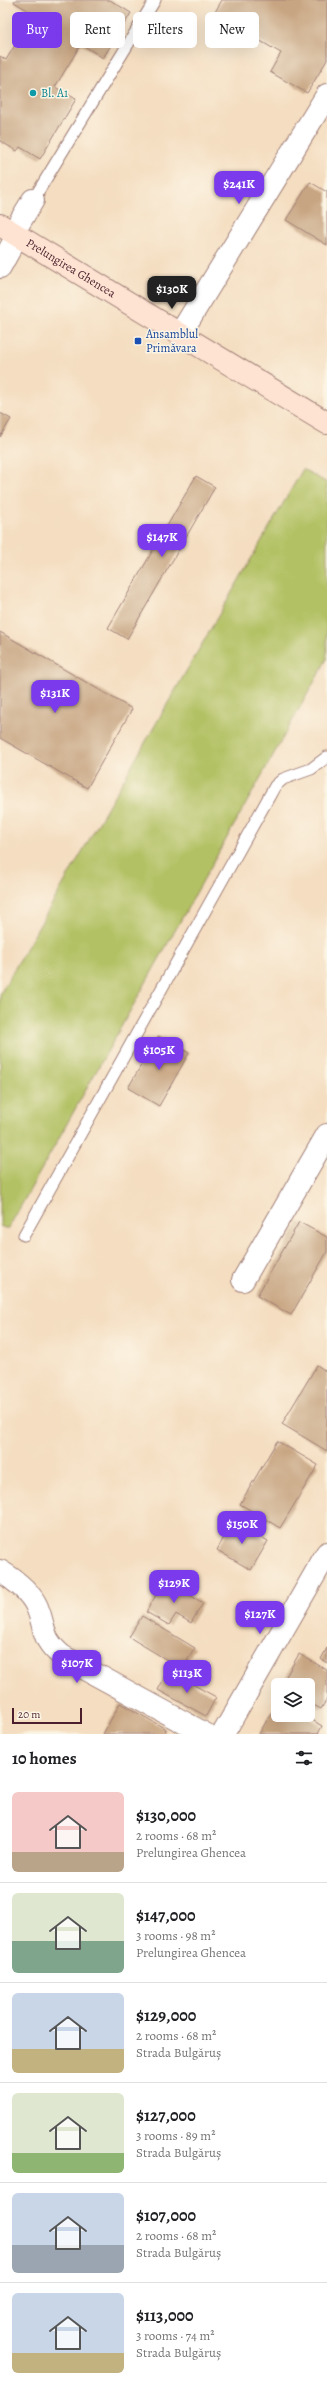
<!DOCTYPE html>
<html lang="en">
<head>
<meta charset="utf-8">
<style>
	body { margin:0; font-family:Alegreya,serif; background:#f6f6f6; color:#202124; height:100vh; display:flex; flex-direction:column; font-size:15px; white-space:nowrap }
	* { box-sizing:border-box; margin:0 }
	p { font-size:13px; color:#757577 }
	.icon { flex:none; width:22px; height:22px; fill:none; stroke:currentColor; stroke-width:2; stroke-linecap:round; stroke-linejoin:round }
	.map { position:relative; height:1734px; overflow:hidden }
	.drawer { display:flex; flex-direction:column; background:#fff; flex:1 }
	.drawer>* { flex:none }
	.banner { position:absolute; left:12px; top:12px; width:303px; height:36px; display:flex; gap:8px }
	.tools { position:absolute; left:271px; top:1678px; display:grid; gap:8px }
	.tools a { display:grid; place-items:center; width:44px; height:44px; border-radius:6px; background:#fff; box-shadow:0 4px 16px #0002; font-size:20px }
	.scale { position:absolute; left:12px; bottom:10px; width:70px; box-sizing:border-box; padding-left:4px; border:2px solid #4a1f2b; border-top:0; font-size:11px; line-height:14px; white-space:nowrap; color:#4a1f2b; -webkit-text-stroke:3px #fcf5e5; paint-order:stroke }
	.price { position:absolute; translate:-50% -34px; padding:0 9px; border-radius:8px; background:#7c3aed; color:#fff; font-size:13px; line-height:26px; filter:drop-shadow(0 1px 2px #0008) }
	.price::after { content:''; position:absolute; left:50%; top:24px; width:12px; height:9px; margin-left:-6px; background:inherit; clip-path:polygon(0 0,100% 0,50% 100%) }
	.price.selected { background:#222; color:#fff }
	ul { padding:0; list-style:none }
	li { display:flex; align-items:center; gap:12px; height:100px; padding:0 12px }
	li+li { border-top:1px solid #e0e0e0 }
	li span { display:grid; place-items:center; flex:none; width:112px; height:80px; border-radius:6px; color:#555 }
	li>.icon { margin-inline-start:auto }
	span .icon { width:48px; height:48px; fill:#fffc; stroke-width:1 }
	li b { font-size:17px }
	h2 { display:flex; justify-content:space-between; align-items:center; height:48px; padding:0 12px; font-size:17px }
	.tag { padding:0 14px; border-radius:6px; background:#fff; box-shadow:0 4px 16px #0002; font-size:14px; line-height:36px }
	.tag.selected { background:#7c3aed; color:#fff }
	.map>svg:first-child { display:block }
	.green { fill:#b2c164; stroke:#7e7048 }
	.building { fill:#c7a582 }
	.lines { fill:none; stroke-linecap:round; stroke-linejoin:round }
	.lane-casing { stroke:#9f7e76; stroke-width:13 }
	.street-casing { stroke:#9f7e76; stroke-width:24 }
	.secondary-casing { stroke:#9f7e76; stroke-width:24 }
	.lane { stroke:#fff; stroke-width:11 }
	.street { stroke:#fff; stroke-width:22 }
	.secondary { stroke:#fee3d2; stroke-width:22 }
	.culture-dot { fill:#0f9aa8; stroke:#fcf5e5; stroke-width:1.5 }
	.transit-dot { fill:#1a4fb4; stroke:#fcf5e5; stroke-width:1.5 }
	.labels { text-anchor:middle; stroke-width:3; stroke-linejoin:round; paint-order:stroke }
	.culture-label { font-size:12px; fill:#0d838f; stroke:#fcf5e5; text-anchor:start }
	.street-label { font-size:12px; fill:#4a1f2b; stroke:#fcf5e5 }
	.transit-label { font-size:12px; fill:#164399; stroke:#fcf5e5; text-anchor:start }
</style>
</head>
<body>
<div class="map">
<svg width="327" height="1734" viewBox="0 0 327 1734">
	<rect width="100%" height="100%" fill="#fcf5e5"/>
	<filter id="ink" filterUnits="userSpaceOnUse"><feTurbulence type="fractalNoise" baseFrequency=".025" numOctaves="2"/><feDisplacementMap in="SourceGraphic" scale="8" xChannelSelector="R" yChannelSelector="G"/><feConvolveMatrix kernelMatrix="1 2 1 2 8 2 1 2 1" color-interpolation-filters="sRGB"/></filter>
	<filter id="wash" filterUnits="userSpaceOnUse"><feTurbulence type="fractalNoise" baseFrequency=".012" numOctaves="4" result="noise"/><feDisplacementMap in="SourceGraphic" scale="16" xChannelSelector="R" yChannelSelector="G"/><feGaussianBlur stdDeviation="0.9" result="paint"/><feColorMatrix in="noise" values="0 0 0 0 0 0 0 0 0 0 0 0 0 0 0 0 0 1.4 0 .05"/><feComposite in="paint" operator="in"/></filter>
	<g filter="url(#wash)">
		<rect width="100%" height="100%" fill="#f4ddc0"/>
		<polygon class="green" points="303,469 327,483 327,659 8,1229 0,1226 0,994"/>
		<g id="blocks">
			<g class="building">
				<polygon points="15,0 110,0 131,13 103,58 81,44 55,87 76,99 40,159 20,147 17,151 0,141 0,56 6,60 34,14 14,2"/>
				<polygon points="222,0 327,0 327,60 307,93 270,72 281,53 214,14"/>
				<polygon points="310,182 327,192 327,245 286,220"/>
				<polygon points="0,413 11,419 0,437"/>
				<polygon points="196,476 215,487 127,639 108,628"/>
				<polygon points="0,632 132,709 87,788 0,738"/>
				<polygon points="158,1036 189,1053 159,1106 128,1088"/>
				<polygon points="299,1222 327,1237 327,1252 291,1315 257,1296"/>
				<polygon points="317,1365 327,1372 327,1451 282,1424"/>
				<polygon points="277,1441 318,1465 280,1528 240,1504"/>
				<polygon points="233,1521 268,1541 251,1570 217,1550"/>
				<polygon points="165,1580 203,1603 191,1623 176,1614 169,1625 146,1612"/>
				<polygon points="142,1616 195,1648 182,1669 129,1637"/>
				<polygon points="327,1648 327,1663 321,1659"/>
				<polygon points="299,1654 327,1670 327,1699 321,1709 308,1702 308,1685 281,1685"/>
				<polygon points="168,1671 216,1697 206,1716 158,1690"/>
				<polygon points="278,1701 278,1715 304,1715 322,1726 318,1734 259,1734"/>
				<polygon points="120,1703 166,1729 164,1734 103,1734"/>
			</g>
		</g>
	</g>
	<g filter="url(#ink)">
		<use href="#blocks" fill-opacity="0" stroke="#9f7e76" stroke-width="1"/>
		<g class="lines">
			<g class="lane-casing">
				<g id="lane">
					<polyline points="33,200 155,0"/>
					<polyline points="24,1235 275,786 283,779 311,769 327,757"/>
				</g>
			</g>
			<g class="street-casing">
				<g id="street">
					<polyline points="13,233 33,200"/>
					<polyline points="0,267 17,236"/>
					<polyline points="180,334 327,95"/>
					<polyline points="243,1280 327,1135"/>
					<path d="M0 1571C15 1580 30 1591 37 1607 47 1631 40 1637 62 1656L205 1734"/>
					<polyline points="223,1734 327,1553"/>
				</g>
			</g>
			<g class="secondary-casing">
				<g id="secondary">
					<path id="s1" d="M0 225 327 423"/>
				</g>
			</g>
			<use href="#lane" class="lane"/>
			<use href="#street" class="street"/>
			<use href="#secondary" class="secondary"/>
		</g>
	</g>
	<circle class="culture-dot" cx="33" cy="93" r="4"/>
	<rect class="transit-dot" x="134" y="337" width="8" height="8" rx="2"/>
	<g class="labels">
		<g class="culture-label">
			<text x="41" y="97">Bl. A1</text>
		</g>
		<g class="street-label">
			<text dy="4" stroke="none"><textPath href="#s1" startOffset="83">Prelungirea Ghencea</textPath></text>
		</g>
		<g class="transit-label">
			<text x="146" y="338">Ansamblul<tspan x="146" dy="14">Primăvara</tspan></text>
		</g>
	</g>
</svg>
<div class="tools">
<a><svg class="icon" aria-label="layers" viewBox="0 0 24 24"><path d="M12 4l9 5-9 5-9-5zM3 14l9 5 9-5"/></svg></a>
</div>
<div class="scale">20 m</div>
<b class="price" style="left:239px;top:205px">$241K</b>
<b class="price selected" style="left:172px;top:310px">$130K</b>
<b class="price" style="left:162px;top:558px">$147K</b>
<b class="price" style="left:55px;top:714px">$131K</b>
<b class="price" style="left:159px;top:1071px">$105K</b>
<b class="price" style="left:242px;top:1545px">$150K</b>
<b class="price" style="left:174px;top:1604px">$129K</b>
<b class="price" style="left:260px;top:1635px">$127K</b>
<b class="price" style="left:77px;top:1684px">$107K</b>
<b class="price" style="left:187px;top:1694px">$113K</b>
<div class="banner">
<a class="tag selected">Buy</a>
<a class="tag">Rent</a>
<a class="tag">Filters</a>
<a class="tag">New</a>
</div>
</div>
<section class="drawer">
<h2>10 homes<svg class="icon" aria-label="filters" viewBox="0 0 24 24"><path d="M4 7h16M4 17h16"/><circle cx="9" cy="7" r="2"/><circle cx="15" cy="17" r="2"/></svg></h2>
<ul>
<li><span style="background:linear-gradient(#f6c9c9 75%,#b9a48a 0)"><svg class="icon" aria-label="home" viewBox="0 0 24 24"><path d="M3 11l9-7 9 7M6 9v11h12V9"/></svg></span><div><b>$130,000</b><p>2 rooms · 68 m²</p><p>Prelungirea Ghencea</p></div></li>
<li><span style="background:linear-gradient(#dfe7d0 60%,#7fa58c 0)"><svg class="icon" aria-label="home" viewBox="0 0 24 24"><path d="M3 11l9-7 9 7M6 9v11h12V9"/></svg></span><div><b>$147,000</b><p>3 rooms · 98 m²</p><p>Prelungirea Ghencea</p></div></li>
<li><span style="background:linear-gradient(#c9d6e8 70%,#c2b280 0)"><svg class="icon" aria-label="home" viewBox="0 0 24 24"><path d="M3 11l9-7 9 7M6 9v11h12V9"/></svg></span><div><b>$129,000</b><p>2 rooms · 68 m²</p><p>Strada Bulgăruș</p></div></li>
<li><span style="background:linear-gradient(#dfe7d0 75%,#8fb573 0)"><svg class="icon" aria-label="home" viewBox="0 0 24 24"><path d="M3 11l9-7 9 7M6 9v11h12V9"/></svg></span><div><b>$127,000</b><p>3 rooms · 89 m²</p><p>Strada Bulgăruș</p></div></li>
<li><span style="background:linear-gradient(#c9d6e8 65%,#9aa5b1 0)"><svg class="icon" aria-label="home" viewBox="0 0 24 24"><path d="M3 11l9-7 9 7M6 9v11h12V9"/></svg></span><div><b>$107,000</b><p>2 rooms · 68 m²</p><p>Strada Bulgăruș</p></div></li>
<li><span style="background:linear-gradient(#c9d6e8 75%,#c2b280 0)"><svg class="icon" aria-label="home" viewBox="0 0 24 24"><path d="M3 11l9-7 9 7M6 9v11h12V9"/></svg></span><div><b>$113,000</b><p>3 rooms · 74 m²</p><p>Strada Bulgăruș</p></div></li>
</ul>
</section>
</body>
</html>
